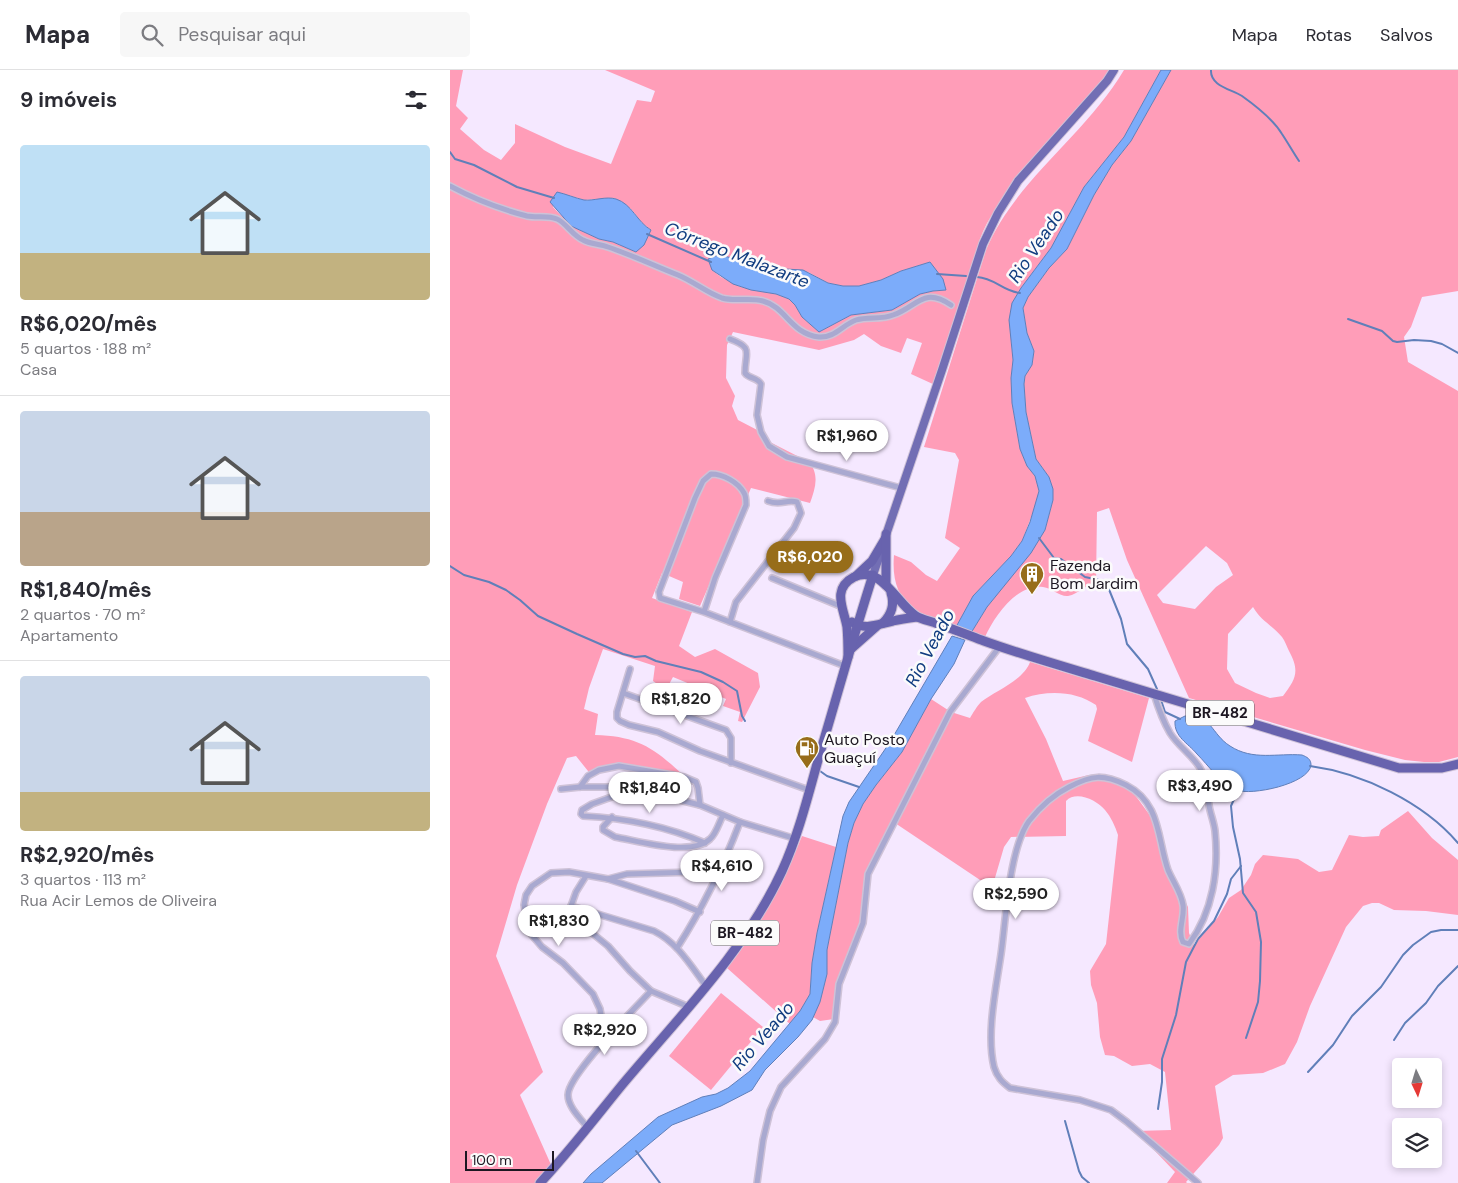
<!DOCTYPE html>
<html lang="pt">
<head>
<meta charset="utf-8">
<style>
	body { margin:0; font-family:"DM Sans",sans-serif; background:#f7f7f7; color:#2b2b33; height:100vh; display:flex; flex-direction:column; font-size:19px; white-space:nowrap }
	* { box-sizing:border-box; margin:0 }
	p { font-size:16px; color:#7c7c81 }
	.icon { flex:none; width:28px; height:28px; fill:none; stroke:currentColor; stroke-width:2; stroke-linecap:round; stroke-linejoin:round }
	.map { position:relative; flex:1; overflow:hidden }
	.sheet { display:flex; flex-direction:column; background:#fff; width:450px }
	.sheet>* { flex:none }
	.needle { width:32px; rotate:176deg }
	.buttons { position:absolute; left:942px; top:988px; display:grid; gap:10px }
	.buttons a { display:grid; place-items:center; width:50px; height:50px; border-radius:5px; background:#fff; box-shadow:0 2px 8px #0003; font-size:25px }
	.scale { position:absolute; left:15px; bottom:12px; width:89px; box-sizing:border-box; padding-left:5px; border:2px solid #1d1722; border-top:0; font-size:14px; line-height:18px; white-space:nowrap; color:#1d1722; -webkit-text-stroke:4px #fbfbfb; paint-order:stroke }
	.price { position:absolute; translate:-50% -42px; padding:0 11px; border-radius:18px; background:#fff; color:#222; font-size:16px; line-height:32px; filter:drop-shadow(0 1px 2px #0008) }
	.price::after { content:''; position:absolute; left:50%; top:30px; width:15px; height:11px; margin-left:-8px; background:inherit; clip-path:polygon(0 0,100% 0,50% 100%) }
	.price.current { background:#976d1a; color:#fff }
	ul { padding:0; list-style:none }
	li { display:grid; align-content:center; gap:10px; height:265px; padding:0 20px }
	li+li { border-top:1px solid #e1e1e2 }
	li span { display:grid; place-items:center; height:155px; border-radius:5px; color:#555 }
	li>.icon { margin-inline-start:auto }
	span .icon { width:90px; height:90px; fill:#fffc; stroke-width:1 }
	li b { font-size:21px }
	h2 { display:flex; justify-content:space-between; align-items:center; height:60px; padding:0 20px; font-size:21px }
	header { display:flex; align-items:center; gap:30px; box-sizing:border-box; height:70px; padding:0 25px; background:#fff; border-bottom:1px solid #e1e1e2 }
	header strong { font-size:24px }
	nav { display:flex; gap:28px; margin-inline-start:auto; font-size:18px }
	.search { width:350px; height:45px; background:#f7f7f7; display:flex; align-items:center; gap:12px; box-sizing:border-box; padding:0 18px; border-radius:5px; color:#7c7c81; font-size:19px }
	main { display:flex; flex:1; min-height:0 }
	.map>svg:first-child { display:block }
	.green { fill:#ff9db8; fill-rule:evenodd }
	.water { fill:#7cacfa; stroke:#607fb9 }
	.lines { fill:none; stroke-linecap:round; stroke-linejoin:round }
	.stream { stroke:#607fb9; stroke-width:2 }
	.minor-casing { stroke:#cec2d7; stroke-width:8 }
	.primary-casing { stroke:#cec2d7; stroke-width:10 }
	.trunk-casing { stroke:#cec2d7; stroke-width:11 }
	.minor { stroke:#a9a9d0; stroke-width:5 }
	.primary { stroke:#726eb4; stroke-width:8 }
	.trunk { stroke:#6863ae; stroke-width:9 }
	.labels { text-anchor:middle; stroke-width:5; stroke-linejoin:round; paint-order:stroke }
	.shield { fill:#fbfbfb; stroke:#605b63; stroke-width:1 }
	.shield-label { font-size:15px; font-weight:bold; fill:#1d1722 }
	.poi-label { font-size:16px; fill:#1d1722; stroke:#fbfbfb; text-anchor:start }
	.water-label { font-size:18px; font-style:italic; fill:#113d80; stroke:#fbfbfb }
</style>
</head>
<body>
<header>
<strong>Mapa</strong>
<div class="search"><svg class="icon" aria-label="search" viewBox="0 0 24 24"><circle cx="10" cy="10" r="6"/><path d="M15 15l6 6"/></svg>Pesquisar aqui</div>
<nav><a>Mapa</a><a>Rotas</a><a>Salvos</a></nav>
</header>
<main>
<section class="sheet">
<h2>9 imóveis<svg class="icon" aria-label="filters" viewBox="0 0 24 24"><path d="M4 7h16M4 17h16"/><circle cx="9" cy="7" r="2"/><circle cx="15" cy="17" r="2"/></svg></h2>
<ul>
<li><span style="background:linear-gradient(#bfe0f5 70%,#c2b280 0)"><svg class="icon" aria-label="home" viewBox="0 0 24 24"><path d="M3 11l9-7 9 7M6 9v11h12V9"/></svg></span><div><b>R$6,020/mês</b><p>5 quartos · 188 m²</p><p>Casa</p></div></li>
<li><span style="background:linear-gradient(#c9d6e8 65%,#b9a48a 0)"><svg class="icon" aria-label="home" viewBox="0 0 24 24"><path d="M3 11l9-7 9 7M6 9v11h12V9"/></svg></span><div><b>R$1,840/mês</b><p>2 quartos · 70 m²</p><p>Apartamento</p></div></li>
<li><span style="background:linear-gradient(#c9d6e8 75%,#c2b280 0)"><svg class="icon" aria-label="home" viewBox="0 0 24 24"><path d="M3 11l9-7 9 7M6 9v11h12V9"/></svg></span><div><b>R$2,920/mês</b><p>3 quartos · 113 m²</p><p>Rua Acir Lemos de Oliveira</p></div></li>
</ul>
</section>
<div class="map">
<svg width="1008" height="1113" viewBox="0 0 1008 1113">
	<rect width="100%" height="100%" fill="#f5e8ff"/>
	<g class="green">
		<path d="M0 0H13L6 36 18 48 10 59 34 80 51 90 65 73V54L115 77 161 94 187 30 201 32 205 21 155 0H665C649 22 633 44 615 64 586 96 545 127 530 169L485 315 461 304 472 273 457 268 451 283 431 276 414 264 404 270 369 280 283 262 277 275 276 308 285 326 282 336 288 350 313 363 316 370 359 392C370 405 365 419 360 433L301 418 250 536 229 529 233 512 212 503 202 528 242 542 229 576 245 587 265 579 308 603 310 617 292 652 288 651 290 642 273 636 276 629 223 607 216 620 203 611 205 596 153 579 139 618 134 639 148 644 145 665C186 666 203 677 232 704L207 702 179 697 160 700 142 706 126 686 117 688 97 734 67 815 46 886 93 1002 70 1025 102 1097 85 1113H0ZM107 122 134 130 164 128 182 140 192 153 201 160 186 182 163 172 149 169 121 156 103 137ZM293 190 317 198 358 202 378 213 393 216H409L431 210 451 201 480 192 495 220 483 221 470 224 442 240 401 245 369 262 352 247 345 235 339 229 326 224 291 217 271 207 262 200Z"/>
		<path d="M674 0H711L674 67 634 117 601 178 571 218 561 272 563 290 561 308 562 333 570 379 577 396 585 406 587 413 589 421 587 432 572 471 561 486 523 526 506 557C466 545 440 533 444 485L461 492 476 505 487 511 510 478 495 468 509 390 505 383 474 377 536 180C566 109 635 66 674 0Z"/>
		<path d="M721 0H1008V221L972 227 961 257 954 267 958 292 1008 321V687L989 692H974L955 690 915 680 739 628 677 490 659 438 647 442 646 514C635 514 629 524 618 526 610 527 602 518 593 517 567 513 544 547 535 567L521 563 537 537 595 460 603 430 599 407 586 389 576 342 574 314 575 306 582 295 584 281 577 263 573 238 578 227 599 198 617 179 644 125 662 95 681 71ZM756 476 777 493 783 505 766 517 745 539 713 533 707 525ZM803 537C811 551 822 555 832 567 835 571 837 577 839 581 850 601 846 609 833 626L820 628 806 623 785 613 777 599 778 564Z"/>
		<path d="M580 592 699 628 682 692 638 671 647 639 646 635C626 621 598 620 575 628L596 669 613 711 639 705 651 706 676 714 688 729 704 751 726 813 738 837 739 863 744 875 768 847 779 828 791 820 801 805 805 794 813 785 848 789 869 802 882 800 899 765 913 767 929 766 931 760 958 741 982 768 1008 790V845L976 841 944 840 929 833H922L913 836 896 857 860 936 847 972 835 994 813 1003 783 1005 765 1016 773 1068 769 1075 736 1112 737 1113H717L725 1102 686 1061 721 1060 715 1002 700 994 682 996 664 986 655 985 650 967 647 933 641 915 640 901 656 874 668 765C665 756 661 747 655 740 647 730 626 720 616 731V766L561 767 554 777 542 818 445 753 421 797 409 859 396 895 387 931 384 949 370 951 363 947 370 932 377 904V880L398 773 404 753 413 734 426 715 452 682 481 629 501 642 520 648C523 643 527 636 531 632 545 621 574 610 580 592Z"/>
		<path d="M352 766 386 777 367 863 362 893 360 924 350 941 340 954 277 898C310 857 332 815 352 766Z"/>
		<polygon points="271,923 313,957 261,1020 219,986"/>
	</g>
	<g class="water">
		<polygon points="711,0 721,0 681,71 662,95 644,125 617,179 599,198 578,227 573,238 577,263 584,281 582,295 575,306 574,314 576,342 586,389 599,407 603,419 603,430 595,460 581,483 537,537 521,563 506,557 523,526 561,486 572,471 580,452 589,421 585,406 577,396 570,379 562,333 561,308 563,290 559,250 562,233 571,218 601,178 634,117 674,67"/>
		<path d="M107 122C116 124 125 128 134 130 144 131 156 126 166 129 182 134 187 152 201 160L194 175 186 182 163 172 149 169 121 156 100 132Z"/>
		<polygon points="268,185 293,190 317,198 353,200 378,213 393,216 409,216 431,210 451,201 480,192 493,209 496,220 483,221 470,224 442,240 401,245 369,262 352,247 345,235 339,229 326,224 301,220 283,214 262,200 258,189"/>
		<polygon points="502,566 515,570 504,594 481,629 452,682 426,715 413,734 404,753 398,773 377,880 377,904 370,932 362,950 348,967 315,1000 302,1020 271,1036 222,1055 152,1113 133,1113 141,1104 208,1047 252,1027 266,1024 278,1018 300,1001 350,941 360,924 362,893 367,863 393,746 399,732 440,672"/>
		<path d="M735 646C762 644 761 664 780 676 803 691 827 683 852 685 857 687 861 689 861 695 859 714 801 726 786 720 770 713 759 696 747 684 738 673 724 667 725 651Z"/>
	</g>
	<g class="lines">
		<g class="stream">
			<path d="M761 0C760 16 781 19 792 26 806 36 823 49 832 64 838 73 843 82 849 91"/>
			<polyline points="0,82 5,89 24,95 67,117 104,128"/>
			<polyline points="197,164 261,192"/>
			<polyline points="487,204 516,206"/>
			<path d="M527 207C545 208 552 221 570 223"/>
			<polyline points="898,249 932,261 943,271 947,272 964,270 981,271 992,274 1008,283"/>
			<polyline points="589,468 604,488 611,489 635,507 649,510 658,517 671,549 677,574 698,599 707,619"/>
			<polyline points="0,496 14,505 39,512 56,520 70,530 88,546 127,564 173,584 185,587 195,586 206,591 251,602 273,612 287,621 292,646 295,651"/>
			<polyline points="711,630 715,642 730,649"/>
			<path d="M860 696C913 703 974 733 1008 773"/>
			<polyline points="370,701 377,706 409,717"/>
			<polyline points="789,718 781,736 783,757 790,789 793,823 806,842 811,872 810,911 808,932 796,968"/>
			<polyline points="944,970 955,953 976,933 988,916 1008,896"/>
			<polyline points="858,1002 883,975 902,946 931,917 953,885 963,875 981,862 991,860 1008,860"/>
			<polyline points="708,1039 712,1012 712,989 726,945 736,892 748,869 764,851 777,824 781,809 791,796"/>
			<polyline points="615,1051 629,1101 632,1107 639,1113"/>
			<polyline points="186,1081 210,1113"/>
		</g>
		<g class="minor-casing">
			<g id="minor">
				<path d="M0 116C24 129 50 139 77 146 87 148 98 145 107 149 115 152 123 166 133 170 140 174 150 174 158 177 182 185 205 196 228 205 243 211 257 223 272 228 285 232 300 227 313 231 336 237 341 264 369 267 385 268 392 255 406 250 418 246 431 250 443 245 467 237 473 216 501 235"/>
				<path d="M280 269C304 278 295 282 295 303 299 309 307 307 311 314L307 345 311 362 319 376 337 387 451 418"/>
				<polyline points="322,508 390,536"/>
				<path d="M254 542 265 508 296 435C296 432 296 426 294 423 288 412 273 404 261 404L253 411 245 428 209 522 210 528 254 542 395 596"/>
				<path d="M280 552 286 532 344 458 351 443 347 432C336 429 331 436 318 431"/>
				<polyline points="180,599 167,642 167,648 170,651 179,655 208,662 250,681 359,720"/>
				<polyline points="173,623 276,660 281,668 281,693"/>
				<path d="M704 624C708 637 713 651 720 663 728 676 742 685 750 698 757 710 757 721 759 735 760 743 764 752 765 761 769 800 763 842 739 874L733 872C727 861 735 847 733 835 731 822 723 812 718 800 707 768 711 733 676 715 653 704 642 705 619 717 603 725 590 737 579 751 559 779 556 849 551 884 546 919 536 963 544 997 547 1007 552 1012 560 1018L630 1030 661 1040 677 1052 748 1113"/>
				<polyline points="130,717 138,706 149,700 169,696 234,707 246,712 248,718 250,735"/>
				<polyline points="111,719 130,717 162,717 184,719 250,735 290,752 343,768"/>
				<path d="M181 720 142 734 132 740 131 744 133 746C175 748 216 756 255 773"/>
				<path d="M162 747 153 757V760L165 767C189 771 241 787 260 769 266 764 269 753 273 745"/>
				<polyline points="136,806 126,822 121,836 121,844 126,850 158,876 180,901 201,921 239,937"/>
				<polyline points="158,809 177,804 245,802 273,797"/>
				<path d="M121 836 204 861C228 873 241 896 256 916"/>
				<path d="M227 878C254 836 272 799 290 752"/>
				<polyline points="155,971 150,939 143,924 113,893 92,877 80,863 74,835 76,825 82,816 101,803 119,802 158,809 225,831 250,842"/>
				<path d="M138 1058C131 1049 118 1037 118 1025 118 1005 185 938 201 921"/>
				<polyline points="307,1113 313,1070 320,1041 331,1017 375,969 385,952 389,914 413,853 418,804 500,642 550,576"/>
			</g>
		</g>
		<g class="primary-casing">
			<g id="primary">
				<polyline points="435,468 492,300 533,174 548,143 568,111 657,11 664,0"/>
				<polyline points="423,505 432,479"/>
			</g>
		</g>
		<g class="trunk-casing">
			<g id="trunk">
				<polyline points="406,506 422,491 435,469"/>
				<polyline points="436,515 436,464"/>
				<path d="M402 552C416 561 428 554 443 551 451 549 459 548 467 547"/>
				<path d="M433 553C441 545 445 535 441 523"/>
				<polyline points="401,579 427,556"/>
				<path d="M398 587C398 577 398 568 397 557 394 539 381 519 404 507 431 494 447 534 466 546 472 550 481 551 488 554 503 559 518 565 534 571 570 584 608 595 645 606 746 637 848 667 949 698H992L1008 694"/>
				<path d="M90 1113C119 1082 145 1048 172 1015 228 948 295 881 332 801 349 764 359 722 370 683 388 623 404 564 423 505"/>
			</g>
		</g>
		<use href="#minor" class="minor"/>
		<use href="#primary" class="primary"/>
		<use href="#trunk" class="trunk"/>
	</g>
	<defs>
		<g id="building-pin" transform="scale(1.25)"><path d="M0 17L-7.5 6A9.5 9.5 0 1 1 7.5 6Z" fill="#976d1a" stroke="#fbfbfb"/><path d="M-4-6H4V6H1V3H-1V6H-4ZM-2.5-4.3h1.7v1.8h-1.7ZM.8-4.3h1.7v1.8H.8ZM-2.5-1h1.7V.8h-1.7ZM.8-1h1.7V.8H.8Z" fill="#fff"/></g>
		<g id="fuel-pin" transform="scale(1.25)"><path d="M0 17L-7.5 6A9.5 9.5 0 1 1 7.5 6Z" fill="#976d1a" stroke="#fbfbfb"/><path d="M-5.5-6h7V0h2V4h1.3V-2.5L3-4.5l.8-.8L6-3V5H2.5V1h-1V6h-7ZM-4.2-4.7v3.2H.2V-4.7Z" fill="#fff"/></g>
	</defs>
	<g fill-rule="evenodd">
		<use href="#building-pin" x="582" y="504"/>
		<use href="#fuel-pin" x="357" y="678"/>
	</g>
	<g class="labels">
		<g class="shield">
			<rect x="736" y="630.5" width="68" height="25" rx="4"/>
			<rect x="261" y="850.5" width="68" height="25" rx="4"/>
		</g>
		<g class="shield-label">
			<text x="770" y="648">BR-482</text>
			<text x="295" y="868">BR-482</text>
		</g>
		<g class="poi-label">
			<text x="600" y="501">Fazenda<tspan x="600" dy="18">Bom Jardim</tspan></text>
			<text x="374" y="675">Auto Posto<tspan x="374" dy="18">Guaçuí</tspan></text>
		</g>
		<g class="water-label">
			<text transform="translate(586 176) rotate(-56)" y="6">Rio Veado</text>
			<text transform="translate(287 185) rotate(21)" y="6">Córrego Malazarte</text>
			<text transform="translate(480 578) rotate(-62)" y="6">Rio Veado</text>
			<text transform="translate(313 966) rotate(-49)" y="6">Rio Veado</text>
		</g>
	</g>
</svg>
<div class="buttons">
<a><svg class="needle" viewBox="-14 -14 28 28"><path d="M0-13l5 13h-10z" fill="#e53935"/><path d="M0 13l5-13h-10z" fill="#7c7c81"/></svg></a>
<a><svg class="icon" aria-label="layers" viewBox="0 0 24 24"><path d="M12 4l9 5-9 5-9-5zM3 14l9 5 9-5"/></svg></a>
</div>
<div class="scale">100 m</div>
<b class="price" style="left:397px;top:392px">R$1,960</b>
<b class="price current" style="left:360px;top:513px">R$6,020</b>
<b class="price" style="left:231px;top:655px">R$1,820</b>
<b class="price" style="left:750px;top:742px">R$3,490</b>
<b class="price" style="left:200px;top:744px">R$1,840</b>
<b class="price" style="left:272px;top:822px">R$4,610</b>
<b class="price" style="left:566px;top:850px">R$2,590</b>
<b class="price" style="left:109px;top:877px">R$1,830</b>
<b class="price" style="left:155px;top:986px">R$2,920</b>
</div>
</main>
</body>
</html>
